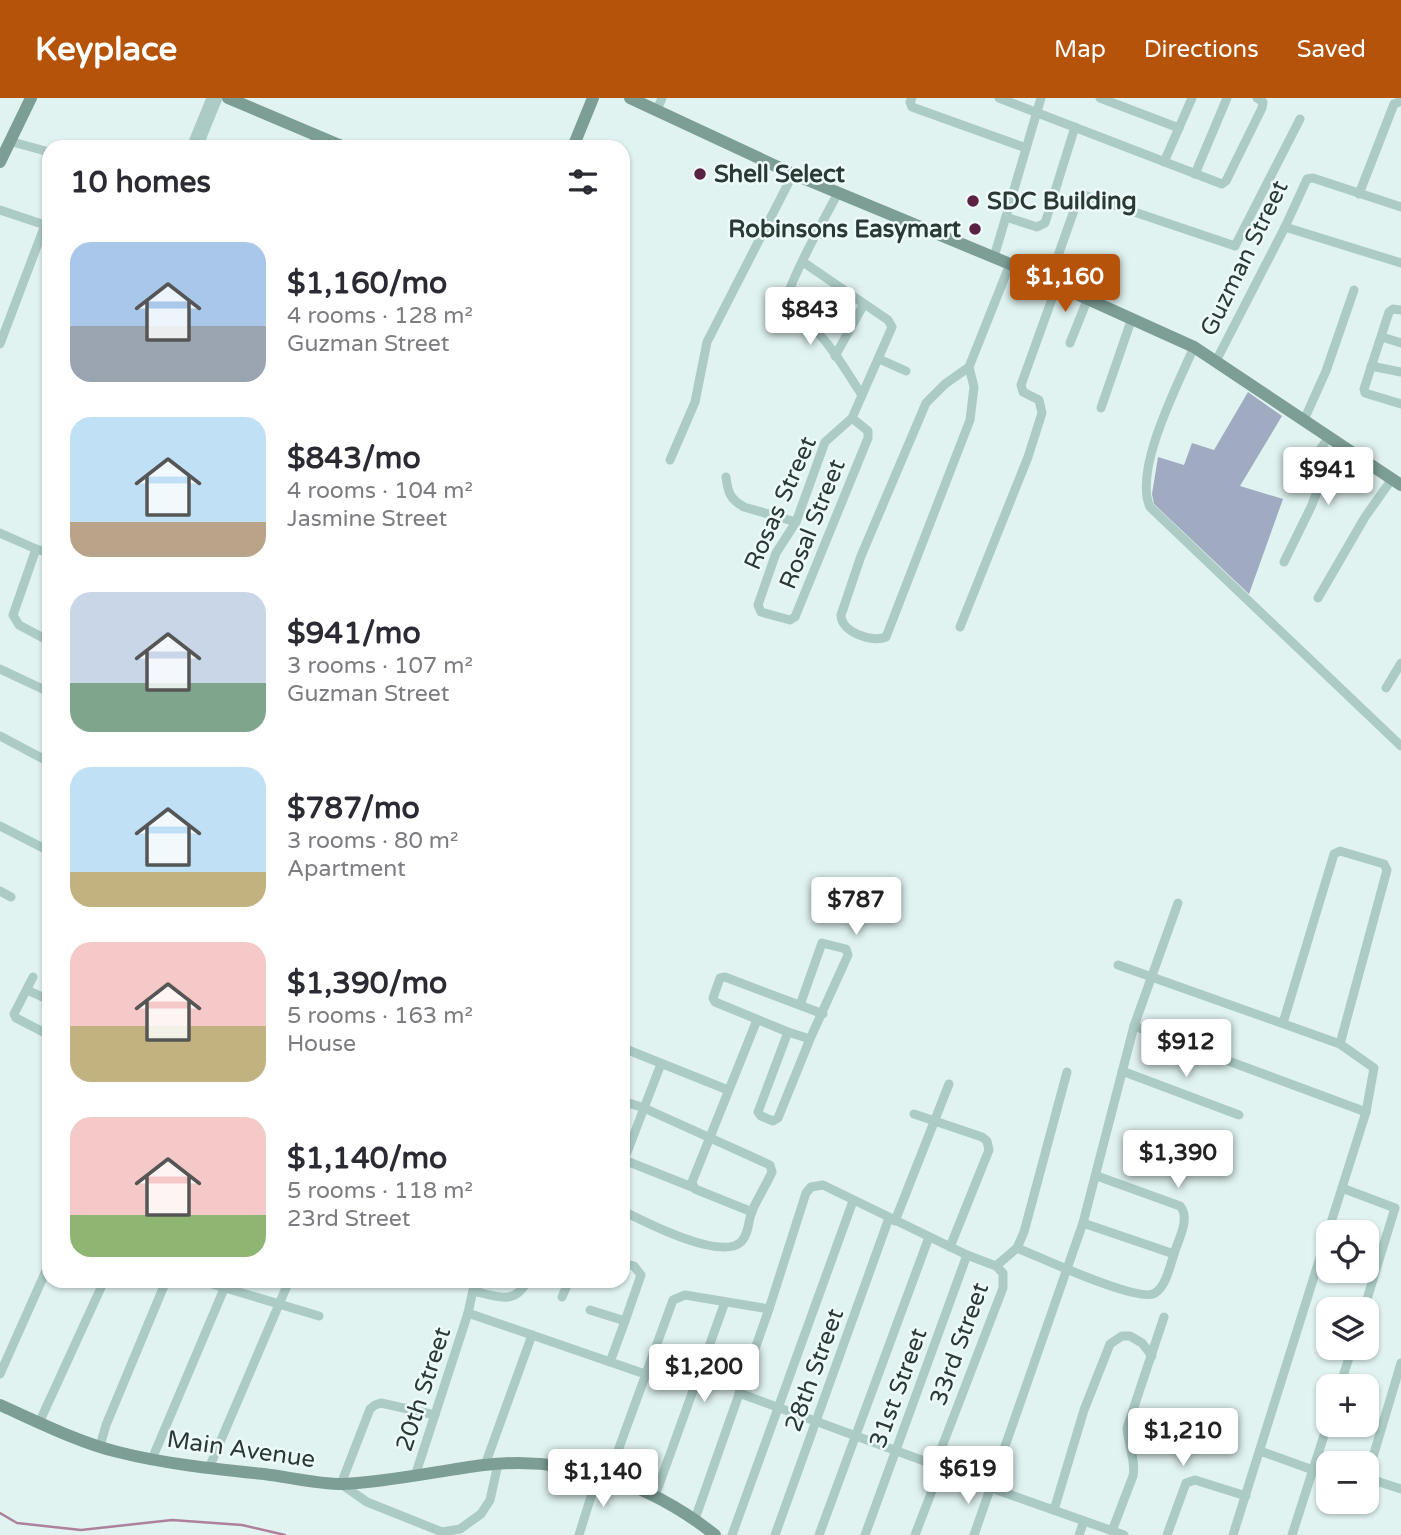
<!DOCTYPE html>
<html lang="en">
<head>
<meta charset="utf-8">
<style>
	body { margin:0; font-family:"Varela Round",sans-serif; background:#f7f7f7; color:#2b2b33; height:100vh; display:flex; flex-direction:column; font-size:26px; white-space:nowrap }
	* { box-sizing:border-box; margin:0 }
	p { font-size:23px; color:#7c7c81 }
	.icon { flex:none; width:38px; height:38px; fill:none; stroke:currentColor; stroke-width:2; stroke-linecap:round; stroke-linejoin:round }
	.map { position:relative; flex:1; overflow:hidden }
	.sheet { position:absolute; left:42px; top:42px; width:588px; height:1148px; display:flex; flex-direction:column; background:#fff; border-radius:21px; box-shadow:0 2px 5px #0004 }
	.sheet>* { flex:none }
	.tools { position:absolute; left:1316px; top:1122px; display:grid; gap:14px }
	.tools a { display:grid; place-items:center; width:63px; height:63px; border-radius:14px; background:#fff; box-shadow:0 2px 5px #0004; font-size:35px }
	.price { position:absolute; translate:-50% -60px; padding:0 16px; border-radius:7px; background:#fff; color:#222; font-size:23px; line-height:46px; filter:drop-shadow(0 2px 4px #0008) }
	.price::after { content:''; position:absolute; left:50%; top:42px; width:21px; height:16px; margin-left:-10px; background:inherit; clip-path:polygon(0 0,100% 0,50% 100%) }
	.price.on { background:#b45309; color:#fff }
	ul { padding:0; list-style:none }
	li { display:flex; align-items:center; gap:21px; height:175px; padding:0 28px }
	li span { display:grid; place-items:center; flex:none; width:196px; height:140px; border-radius:21px; color:#555 }
	li>.icon { margin-inline-start:auto }
	span .icon { width:84px; height:84px; fill:#fffc; stroke-width:1 }
	li b { font-size:30px }
	h2 { display:flex; justify-content:space-between; align-items:center; height:84px; padding:0 28px; font-size:30px }
	header { display:flex; align-items:center; gap:42px; box-sizing:border-box; height:98px; padding:0 35px; background:#b45309; color:#fff }
	header strong { font-size:33px }
	nav { display:flex; gap:38px; margin-inline-start:auto; font-size:24px }
	.map>svg:first-child { display:block }
	.green { fill:#a0abc2 }
	.lines { fill:none; stroke-linecap:round; stroke-linejoin:round }
	.stream { stroke:#af809c; stroke-width:2.5 }
	.street { stroke:#accbc5; stroke-width:9 }
	.secondary { stroke:#7d9e95; stroke-width:12 }
	.poi-dot { fill:#5a2142; stroke:#edfaf9; stroke-width:2.5 }
	.labels { text-anchor:middle; stroke-width:5; stroke-linejoin:round; paint-order:stroke }
	.poi-label { font-size:24px; font-weight:bold; fill:#2b3934; stroke:#edfaf9; text-anchor:start }
	.street-label { font-size:24px; fill:#2b3934; stroke:#edfaf9 }
</style>
</head>
<body>
<header>
<strong>Keyplace</strong>
<nav><a>Map</a><a>Directions</a><a>Saved</a></nav>
</header>
<div class="map">
<svg width="1401" height="1437" viewBox="0 0 1401 1437">
	<rect width="100%" height="100%" fill="#e0f3f0"/>
	<polygon class="green" points="1248,294 1282,318 1240,388 1283,401 1249,496 1154,406 1152,396 1158,359 1184,367 1192,345 1214,352"/>
	<g class="lines">
		<polyline class="stream" points="0,1415 17,1425 81,1432 172,1422 242,1427 285,1437"/>
		<g class="street">
			<polyline points="912,0 910,4 912,9 1026,50"/>
			<polyline points="999,0 1222,86 1226,83 1262,10 1263,4 1257,0"/>
			<polyline points="1100,0 1179,30"/>
			<polyline points="657,12 662,0"/>
			<polyline points="9,43 49,54"/>
			<polyline points="191,49 211,0"/>
			<polyline points="198,49 218,0"/>
			<polyline points="1164,64 1192,0"/>
			<polyline points="1195,76 1227,0"/>
			<path d="M838 95C829 112 783 194 786 207 788 218 807 224 814 231 831 246 849 278 862 297"/>
			<polyline points="1359,96 1394,6 1401,3"/>
			<polyline points="0,112 45,127 0,246"/>
			<polyline points="1006,119 1037,129 1045,125 1075,29"/>
			<polyline points="1285,129 1401,165"/>
			<polyline points="994,159 1041,0"/>
			<polyline points="803,164 888,222 892,229 852,320 825,344 796,424 776,455 758,507 761,514 790,522 795,519 868,340 868,333 852,320"/>
			<polyline points="1049,183 1077,104 1084,97 1235,148 1300,21"/>
			<polyline points="1401,212 1393,211 1389,214 1364,291 1365,295 1401,306"/>
			<polyline points="815,231 837,188"/>
			<polyline points="1382,239 1401,245"/>
			<polyline points="1070,245 1088,200"/>
			<path d="M1194 249C1178 286 1133 372 1150 409L1401 648"/>
			<polyline points="835,258 864,206"/>
			<polyline points="879,261 906,273"/>
			<polyline points="1216,263 1285,129 1307,81 1313,80 1401,109"/>
			<polyline points="1371,268 1401,274"/>
			<path d="M969 269 974 289 970 322 886 539C872 545 841 534 841 517L861 458 926 305 945 286 969 269 1010 166"/>
			<polyline points="1101,310 1132,220"/>
			<polyline points="1304,322 1326,273 1354,192"/>
			<polyline points="670,362 695,304 707,244 793,76"/>
			<path d="M726 379C728 395 730 401 744 409L796 424"/>
			<polyline points="0,435 36,451 13,517 19,527 49,543"/>
			<polyline points="36,451 49,455"/>
			<polyline points="1284,464 1311,409 1319,389 1316,382 1308,374 1308,369 1328,340"/>
			<polyline points="1318,500 1365,419 1392,381"/>
			<polyline points="960,529 1028,359 1042,315 1039,302 1023,294 1021,287 1057,187"/>
			<polyline points="49,557 47,570 49,578"/>
			<polyline points="0,571 49,594"/>
			<polyline points="1386,590 1401,565"/>
			<polyline points="0,638 49,664"/>
			<polyline points="0,728 49,753"/>
			<polyline points="0,793 11,799"/>
			<polyline points="1118,867 1340,946 1374,970 1366,1014 1328,1134"/>
			<polyline points="48,868 49,868"/>
			<polyline points="33,879 14,916 16,920 49,937"/>
			<polyline points="27,892 49,902"/>
			<polyline points="1283,925 1334,756 1340,753 1384,766 1387,772 1340,946"/>
			<polyline points="1134,928 1366,1014"/>
			<polyline points="788,934 758,1014 761,1018 773,1023 778,1020 810,941 848,857 846,851 822,845 800,907"/>
			<polyline points="810,941 788,934 715,904 713,900 720,880 725,879 823,916"/>
			<polyline points="623,950 728,992"/>
			<polyline points="1122,973 1239,1017"/>
			<polyline points="623,1003 644,1010 623,1065"/>
			<polyline points="914,1016 982,1039 987,1043 989,1052 950,1149"/>
			<polyline points="624,1062 692,1089"/>
			<path d="M1097 1078 1180 1108C1191 1120 1178 1142 1174 1156"/>
			<polyline points="1342,1090 1395,1110 1364,1211"/>
			<path d="M623 1113C645 1124 720 1163 741 1144 749 1136 748 1123 752 1113 758 1100 766 1087 772 1074L770 1067 644 1010 661 966"/>
			<polyline points="752,1114 695,1091 692,1084 757,922"/>
			<polyline points="895,1123 949,986"/>
			<path d="M1017 1150C1040 1159 1139 1206 1155 1195 1166 1188 1170 1168 1174 1156L1083 1125"/>
			<polyline points="996,1168 1017,1150 1024,1134 1067,974"/>
			<polyline points="202,1183 319,1218"/>
			<path d="M474 1193C495 1198 515 1208 527 1183"/>
			<polyline points="562,1199 569,1183"/>
			<polyline points="590,1212 625,1223 641,1177 634,1168 623,1165"/>
			<polyline points="468,1215 645,1276"/>
			<polyline points="610,1264 625,1223"/>
			<polyline points="0,1276 49,1166"/>
			<polyline points="1340,1288 1352,1250"/>
			<polyline points="739,1295 935,1367 939,1371"/>
			<polyline points="435,1317 381,1305 375,1307 370,1311 341,1386 367,1404 442,1434 460,1431 481,1416 490,1402 498,1366"/>
			<polyline points="39,1325 104,1183"/>
			<polyline points="100,1348 106,1327 166,1183"/>
			<polyline points="1260,1353 1313,1372"/>
			<polyline points="152,1361 224,1191"/>
			<polyline points="1316,1364 1328,1368"/>
			<polyline points="485,1367 532,1237"/>
			<polyline points="209,1370 289,1183"/>
			<polyline points="415,1378 468,1215 475,1183"/>
			<polyline points="1367,1379 1401,1265"/>
			<polyline points="608,1380 673,1202 685,1197 769,1211"/>
			<polyline points="1367,1380 1401,1391"/>
			<polyline points="655,1398 725,1204"/>
			<polyline points="1054,1412 1084,1312 1110,1246 1122,1238 1130,1238 1142,1245 1152,1258"/>
			<polyline points="695,1421 769,1211 806,1095 811,1089 823,1087 967,1157 996,1168 1003,1175 1003,1190 935,1367"/>
			<path d="M1112 1433 1133 1378C1136 1362 1128 1346 1127 1330L1164 1219"/>
			<polyline points="579,1437 598,1376"/>
			<polyline points="732,1437 853,1103"/>
			<polyline points="775,1437 889,1120"/>
			<polyline points="819,1437 929,1139"/>
			<polyline points="865,1437 967,1157"/>
			<polyline points="915,1437 940,1372 1124,1437"/>
			<polyline points="974,1437 1083,1125 1134,928 1178,805"/>
			<polyline points="1079,1437 1084,1423"/>
			<polyline points="1167,1437 1186,1385 1195,1382 1246,1398"/>
			<polyline points="1233,1437 1328,1134"/>
			<polyline points="1292,1437 1328,1325"/>
		</g>
		<g class="secondary">
			<polyline points="228,0 344,49"/>
			<polyline points="630,0 793,76 1010,166 1194,249 1401,387"/>
			<polyline points="573,49 593,0"/>
			<polyline points="0,64 31,0"/>
			<path d="M0 1307C36 1323 80 1345 118 1354 165 1366 215 1371 264 1376 289 1379 317 1386 343 1386 390 1384 437 1373 484 1367 568 1357 650 1385 715 1437"/>
		</g>
	</g>
	<g class="poi-dot">
		<circle cx="700" cy="76" r="7"/>
		<circle cx="973" cy="103" r="7"/>
		<circle cx="975" cy="131" r="7"/>
	</g>
	<g class="labels">
		<g class="poi-label">
			<text x="714" y="84">Shell Select</text>
			<text x="987" y="111">SDC Building</text>
			<text x="961" y="139" text-anchor="end">Robinsons Easymart</text>
		</g>
		<g class="street-label">
			<text transform="translate(1244 160) rotate(-64)" y="8">Guzman Street</text>
			<text transform="translate(780 405) rotate(-66)" y="8">Rosas Street</text>
			<text transform="translate(812 426) rotate(-68)" y="8">Rosal Street</text>
			<text transform="translate(959 1246) rotate(-70)" y="8">33rd Street</text>
			<text transform="translate(814 1272) rotate(-70)" y="8">28th Street</text>
			<text transform="translate(898 1290) rotate(-70)" y="8">31st Street</text>
			<text transform="translate(423 1291) rotate(-72)" y="8">20th Street</text>
			<text transform="translate(241 1351) rotate(8)" y="8">Main Avenue</text>
		</g>
	</g>
</svg>
<div class="tools">
<a><svg class="icon" aria-label="locate" viewBox="0 0 24 24"><circle cx="12" cy="12" r="6"/><path d="M12 2v4M12 18v4M2 12h4M18 12h4"/></svg></a>
<a><svg class="icon" aria-label="layers" viewBox="0 0 24 24"><path d="M12 4l9 5-9 5-9-5zM3 14l9 5 9-5"/></svg></a>
<a>+</a>
<a>−</a>
</div>
<b class="price on" style="left:1065px;top:216px">$1,160</b>
<b class="price" style="left:810px;top:249px">$843</b>
<b class="price" style="left:1328px;top:409px">$941</b>
<b class="price" style="left:856px;top:839px">$787</b>
<b class="price" style="left:1186px;top:981px">$912</b>
<b class="price" style="left:1178px;top:1092px">$1,390</b>
<b class="price" style="left:704px;top:1306px">$1,200</b>
<b class="price" style="left:1183px;top:1370px">$1,210</b>
<b class="price" style="left:968px;top:1408px">$619</b>
<b class="price" style="left:603px;top:1411px">$1,140</b>
<section class="sheet">
<h2>10 homes<svg class="icon" aria-label="filters" viewBox="0 0 24 24"><path d="M4 7h16M4 17h16"/><circle cx="9" cy="7" r="2"/><circle cx="15" cy="17" r="2"/></svg></h2>
<ul>
<li><span style="background:linear-gradient(#a9c7e8 60%,#9aa5b1 0)"><svg class="icon" aria-label="home" viewBox="0 0 24 24"><path d="M3 11l9-7 9 7M6 9v11h12V9"/></svg></span><div><b>$1,160/mo</b><p>4 rooms · 128 m²</p><p>Guzman Street</p></div></li>
<li><span style="background:linear-gradient(#bfe0f5 75%,#b9a48a 0)"><svg class="icon" aria-label="home" viewBox="0 0 24 24"><path d="M3 11l9-7 9 7M6 9v11h12V9"/></svg></span><div><b>$843/mo</b><p>4 rooms · 104 m²</p><p>Jasmine Street</p></div></li>
<li><span style="background:linear-gradient(#c9d6e8 65%,#7fa58c 0)"><svg class="icon" aria-label="home" viewBox="0 0 24 24"><path d="M3 11l9-7 9 7M6 9v11h12V9"/></svg></span><div><b>$941/mo</b><p>3 rooms · 107 m²</p><p>Guzman Street</p></div></li>
<li><span style="background:linear-gradient(#bfe0f5 75%,#c2b280 0)"><svg class="icon" aria-label="home" viewBox="0 0 24 24"><path d="M3 11l9-7 9 7M6 9v11h12V9"/></svg></span><div><b>$787/mo</b><p>3 rooms · 80 m²</p><p>Apartment</p></div></li>
<li><span style="background:linear-gradient(#f6c9c9 60%,#c2b280 0)"><svg class="icon" aria-label="home" viewBox="0 0 24 24"><path d="M3 11l9-7 9 7M6 9v11h12V9"/></svg></span><div><b>$1,390/mo</b><p>5 rooms · 163 m²</p><p>House</p></div></li>
<li><span style="background:linear-gradient(#f6c9c9 70%,#8fb573 0)"><svg class="icon" aria-label="home" viewBox="0 0 24 24"><path d="M3 11l9-7 9 7M6 9v11h12V9"/></svg></span><div><b>$1,140/mo</b><p>5 rooms · 118 m²</p><p>23rd Street</p></div></li>
</ul>
</section>
</div>
</body>
</html>
